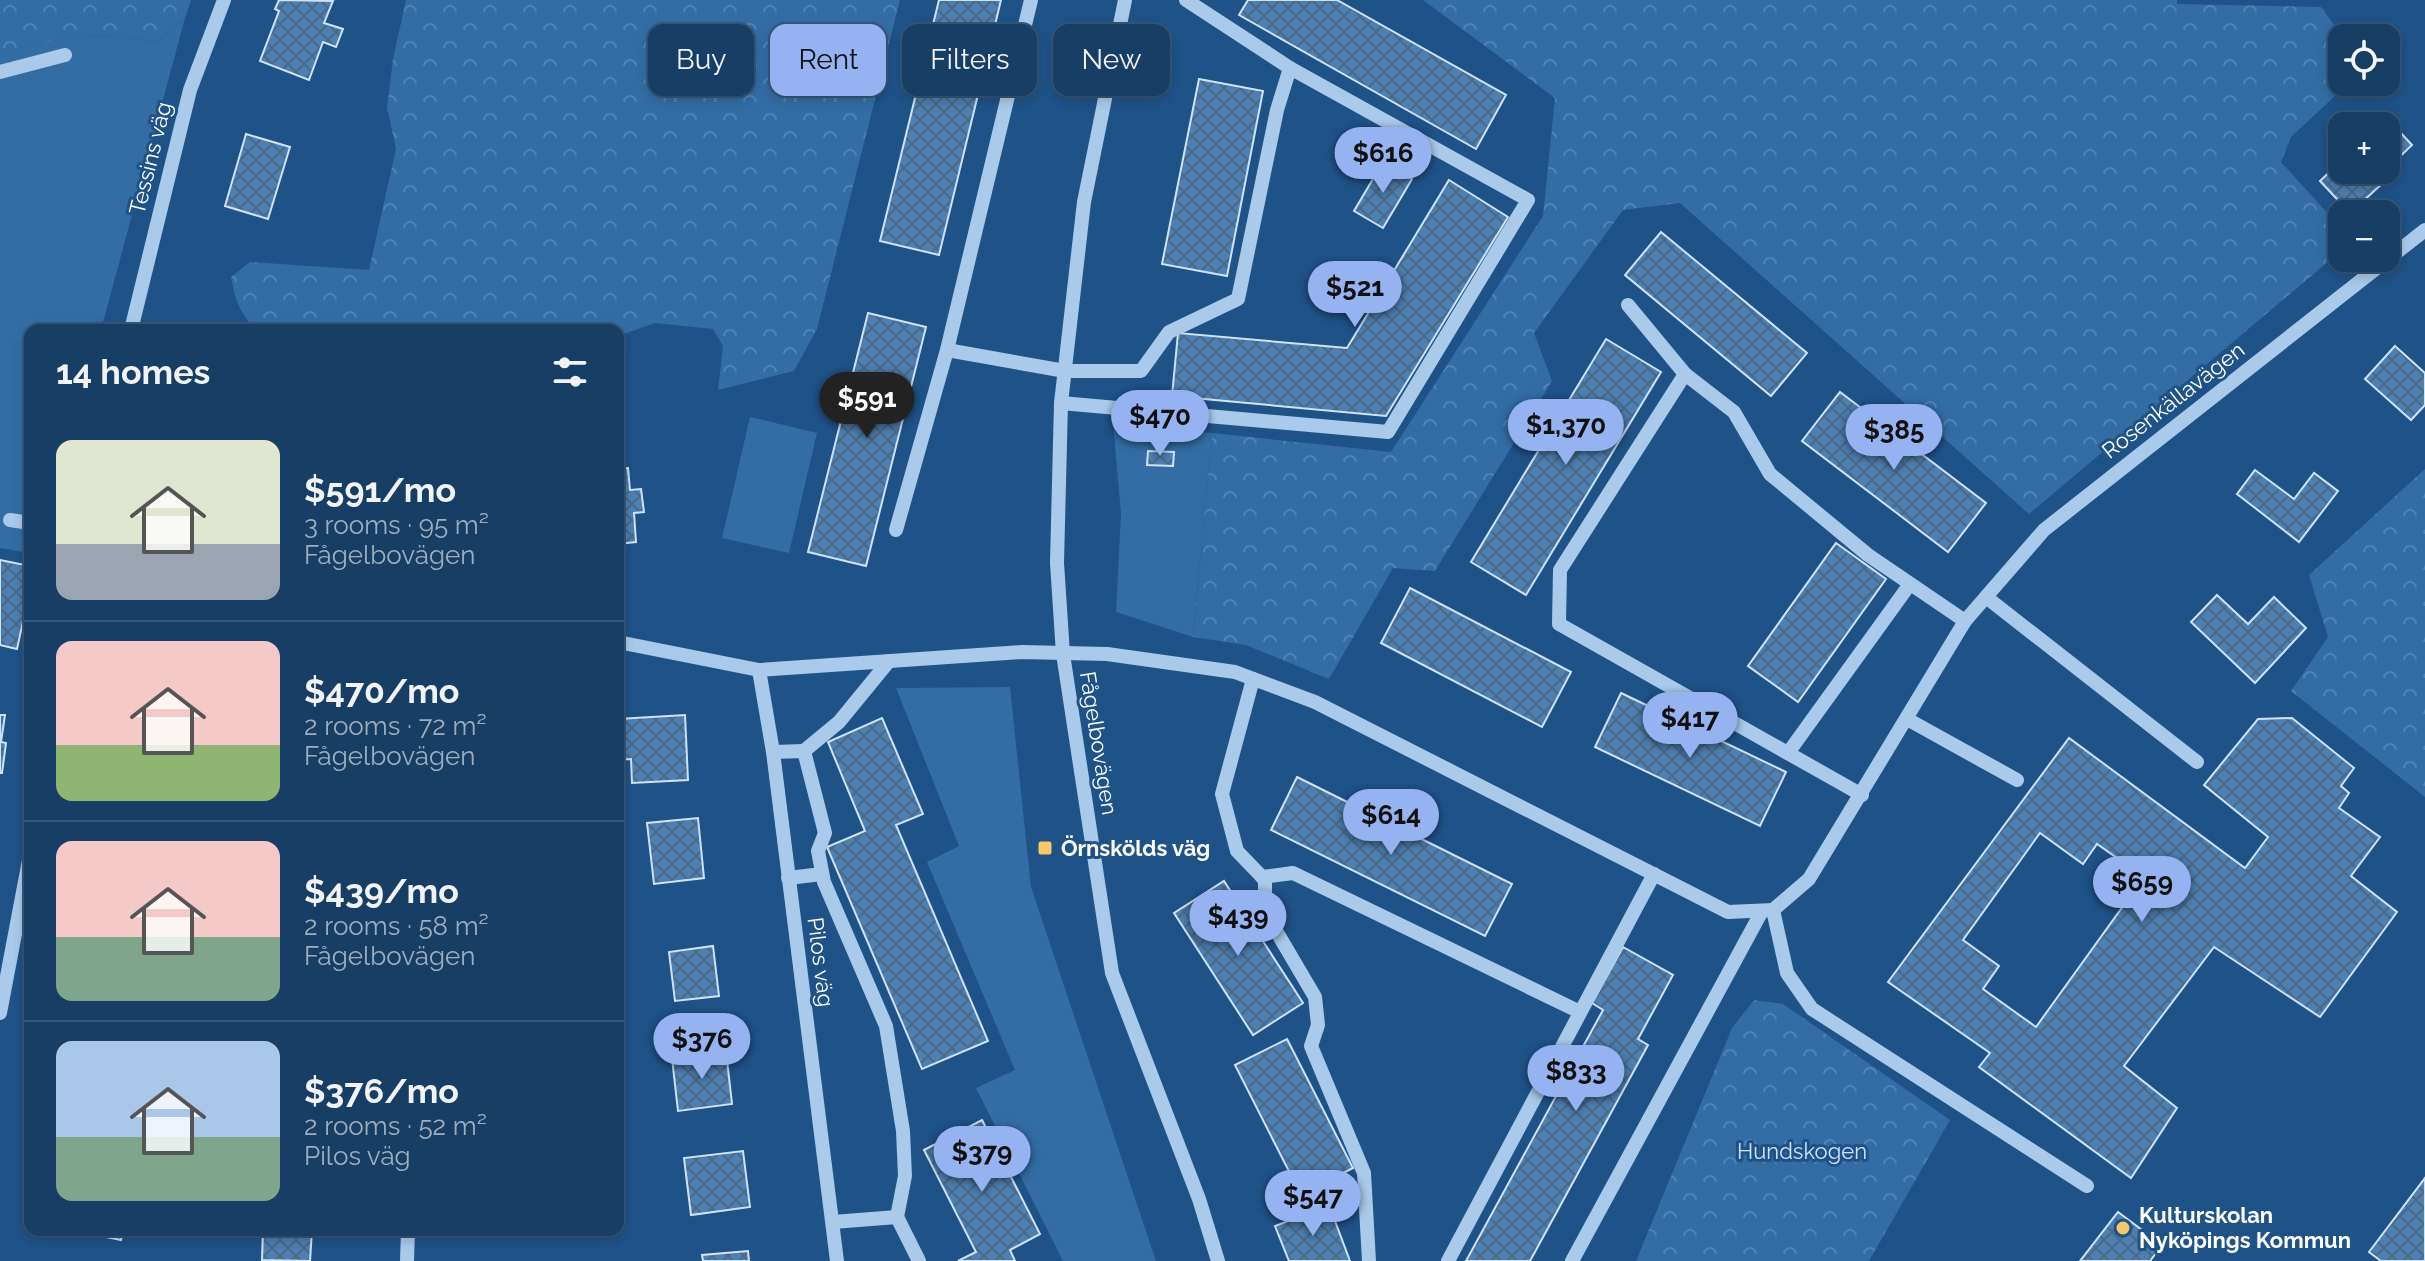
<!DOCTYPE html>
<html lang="en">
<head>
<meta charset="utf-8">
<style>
	body { margin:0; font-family:Raleway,sans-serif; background:#20456b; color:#f1f3f6; height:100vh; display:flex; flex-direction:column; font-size:30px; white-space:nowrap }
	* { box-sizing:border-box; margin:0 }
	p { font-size:26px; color:#9eaebf }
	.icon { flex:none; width:44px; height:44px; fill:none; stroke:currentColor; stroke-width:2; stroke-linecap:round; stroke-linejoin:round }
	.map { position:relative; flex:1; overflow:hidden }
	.drawer { position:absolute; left:24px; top:324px; width:600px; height:912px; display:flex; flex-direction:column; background:#173e65; border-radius:16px; box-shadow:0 4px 12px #0003,0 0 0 2px #365779 }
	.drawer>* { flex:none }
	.hud { position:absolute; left:648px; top:24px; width:760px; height:72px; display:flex; gap:16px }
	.fabs { position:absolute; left:2328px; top:24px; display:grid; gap:16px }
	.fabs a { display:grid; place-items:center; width:72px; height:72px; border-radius:16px; background:#173e65; box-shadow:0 4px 12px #0003,0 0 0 2px #365779; font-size:40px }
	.price { position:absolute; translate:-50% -68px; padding:0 18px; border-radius:28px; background:#95b2f1; color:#111; font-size:26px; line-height:52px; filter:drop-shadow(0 2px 4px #0008) }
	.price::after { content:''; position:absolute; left:50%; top:48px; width:24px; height:18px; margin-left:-12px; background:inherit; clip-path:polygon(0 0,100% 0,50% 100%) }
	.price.active { background:#222; color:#fff }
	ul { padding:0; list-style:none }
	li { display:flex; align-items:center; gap:24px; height:200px; padding:0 32px }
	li+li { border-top:2px solid #365779 }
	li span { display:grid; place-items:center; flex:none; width:224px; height:160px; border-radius:16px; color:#555 }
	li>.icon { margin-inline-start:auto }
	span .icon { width:96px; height:96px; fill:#fffc; stroke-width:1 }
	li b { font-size:34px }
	h2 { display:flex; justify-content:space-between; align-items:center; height:96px; padding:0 32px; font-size:34px }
	.tag { padding:0 28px; border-radius:16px; background:#173e65; box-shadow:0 4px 12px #0003,0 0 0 2px #365779; font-size:28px; line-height:72px }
	.tag.active { background:#95b2f1; color:#111 }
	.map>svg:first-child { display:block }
	.green { fill:#336da4 }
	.forest { fill:url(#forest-crowns) }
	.building { fill:url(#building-cross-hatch); stroke:#cee3f8; stroke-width:2; fill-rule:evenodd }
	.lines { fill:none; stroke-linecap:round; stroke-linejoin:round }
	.minor { stroke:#a9caea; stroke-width:14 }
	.poi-dot { fill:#f8c769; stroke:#1f5287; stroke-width:3 }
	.labels { text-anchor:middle; stroke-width:6; stroke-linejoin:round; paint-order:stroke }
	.street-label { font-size:22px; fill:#fff; stroke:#1f5287 }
	.poi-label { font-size:22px; font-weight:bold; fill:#fff; stroke:#1f5287; text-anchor:start }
	.park-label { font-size:22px; fill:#cee3f8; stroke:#1f5287 }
</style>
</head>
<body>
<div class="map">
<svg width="2425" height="1261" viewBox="0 0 2425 1261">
	<defs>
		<pattern id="forest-crowns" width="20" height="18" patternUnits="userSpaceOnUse" patternTransform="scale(2)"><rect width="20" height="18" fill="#336da4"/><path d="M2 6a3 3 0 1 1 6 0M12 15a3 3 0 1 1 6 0" fill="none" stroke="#5283b2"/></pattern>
		<pattern id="building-cross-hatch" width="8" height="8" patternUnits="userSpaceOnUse" patternTransform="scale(2)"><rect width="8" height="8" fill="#4c7fb2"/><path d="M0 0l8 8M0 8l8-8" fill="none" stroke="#4c6884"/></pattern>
	</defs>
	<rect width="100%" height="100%" fill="#1f5287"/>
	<g class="green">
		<polygon points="185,18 101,330 30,330 30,553 0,548 0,52 74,37 118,36 158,42"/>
		<polygon points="750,417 817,433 789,553 722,538"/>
		<polygon points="1113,422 1212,433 1193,637 1116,612 1121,514"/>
		<polygon points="1010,687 1031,887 1156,1261 1063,1261 976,1088 1015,1070 927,862 959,846 896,688"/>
	</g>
	<g class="forest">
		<polygon points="0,0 191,0 185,18 158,42 118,36 74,37 0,52"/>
		<path d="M406 0H900L817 329 794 371 718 390 723 346 713 329 655 323 618 336V330H257C240 315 235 299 231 277L250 262 369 270 396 149 387 108 393 59Z"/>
		<polygon points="1423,0 2177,0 2177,4 2321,7 2344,38 2342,38 2342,82 2350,82 2291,137 2281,162 2342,229 2342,250 2029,514 1680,203 1623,210 1534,333 1552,381 1435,571 1393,568 1329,679 1246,645 1193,637 1212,433 1391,452 1543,216 1555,98"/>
		<polygon points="2425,469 2425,797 2291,691 2328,637 2309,575"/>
		<polygon points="1754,1000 1783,1004 1950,1120 1869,1261 1636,1261 1732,1028"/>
	</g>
	<g class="building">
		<polygon points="279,0 333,1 324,23 343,29 336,47 323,42 309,80 260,61 279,11 275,9"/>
		<polygon points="939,0 1001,0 939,255 880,241"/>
		<polygon points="1248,0 1337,0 1506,95 1476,149 1239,15"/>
		<polygon points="1199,79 1263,91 1227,276 1162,264"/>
		<polygon points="2387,118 2412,145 2386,170 2386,126 2378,126"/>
		<polygon points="246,134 290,147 268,219 225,206"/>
		<polygon points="2342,160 2342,170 2386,170 2378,178 2383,183 2350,213 2320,181"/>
		<polygon points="1383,162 1412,179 1383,228 1354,211"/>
		<polygon points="1449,180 1508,217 1386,416 1172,396 1178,333 1347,348"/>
		<polygon points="1661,232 1807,353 1771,396 1625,275"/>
		<polygon points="868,313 926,327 866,566 808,552"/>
		<polygon points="1606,339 1661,372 1526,595 1471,562"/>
		<polygon points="2395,346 2425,373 2425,405 2411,420 2365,379"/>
		<polygon points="1840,392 1986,503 1948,552 1802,441"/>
		<polygon points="1148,451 1174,452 1173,466 1147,465"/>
		<polygon points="628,468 630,490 641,489 644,512 634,513 636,542 618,544 618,469"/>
		<polygon points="2255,470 2294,499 2314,473 2338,491 2299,542 2237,494"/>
		<polygon points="1836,543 1886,579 1798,702 1748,666"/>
		<polygon points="0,560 30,566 30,589 17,649 0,645"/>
		<polygon points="1410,588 1571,672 1542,727 1381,643"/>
		<polygon points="2217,595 2248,624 2274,597 2306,628 2255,683 2191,622"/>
		<polygon points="1621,693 1786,772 1760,826 1595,747"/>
		<polygon points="0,715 5,715 1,742 6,743 2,773 0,773"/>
		<polygon points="685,715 688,780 632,783 631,759 618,760 618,719"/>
		<polygon points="882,718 923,814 896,825 988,1041 922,1069 827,847 865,831 828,742"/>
		<path d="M2292 718 2354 768 2341 786 2349 793 2339 808 2380 837 2351 876 2397 912 2320 1017 2214 947 2124 1066 2177 1108 2131 1178 1979 1067 1990 1053 1888 982 2069 738 2245 868 2268 837 2204 785 2258 719ZM2040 833 2083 864 2097 844 2144 877 2036 1027 1983 989 1999 966 1963 940Z"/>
		<polygon points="1297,777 1512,884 1485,936 1271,830"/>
		<polygon points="698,818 704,878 654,884 647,823"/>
		<polygon points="1224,881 1303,1003 1253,1035 1174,913"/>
		<polygon points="713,946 719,996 675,1001 669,952"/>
		<polygon points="1623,947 1673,975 1638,1039 1648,1045 1530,1261 1466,1261 1603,1010 1592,1003"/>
		<polygon points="1287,1039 1353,1168 1301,1195 1235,1065"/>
		<polygon points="726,1051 732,1104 678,1111 672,1058"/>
		<polygon points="982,1120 1040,1234 1010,1250 1015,1261 958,1261 976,1252 924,1150"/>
		<polygon points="743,1151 750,1207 691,1215 684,1158"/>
		<polygon points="2425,1178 2425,1261 2381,1261 2369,1252"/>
		<polygon points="1329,1205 1350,1261 1289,1261 1275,1226"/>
		<polygon points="2118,1212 2162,1245 2150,1261 2080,1261"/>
		<polygon points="73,1230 123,1230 121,1240"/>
		<polygon points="263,1230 312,1230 310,1261 262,1260"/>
		<polygon points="748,1251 749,1261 703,1261 702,1255"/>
	</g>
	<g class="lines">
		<g class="minor">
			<polyline points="1125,0 1084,202 1061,403 1057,563 1063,654 1112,973 1199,1199 1218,1261"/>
			<polyline points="0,72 65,55"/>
			<polyline points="1628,305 1685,374 1734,412 1770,474 1868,555 1965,621"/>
			<polyline points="131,330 190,90 224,0"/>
			<polyline points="947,350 1065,371 1141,371 1169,332 1238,299 1277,110 1290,68"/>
			<polyline points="1685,374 1560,570 1559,624 1862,795"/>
			<polyline points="1061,403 1388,432 1528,200 1290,68 1186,0"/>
			<polyline points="10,520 30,523"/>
			<polyline points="896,530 947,350 1031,0"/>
			<polyline points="1986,597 2197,762"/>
			<polyline points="618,642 759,670 1022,652 1107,654 1235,672 1315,702 1728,912 1773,910"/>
			<polyline points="759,670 773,752 837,1261"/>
			<polyline points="1253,679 1222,794 1237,851 1265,880 1265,912 1315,997 1318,1025 1311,1046 1364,1173 1369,1261"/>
			<polyline points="1907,719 2017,780"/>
			<polyline points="804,751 839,722 889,661"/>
			<polyline points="773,752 804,751 825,833 818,851 824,882 886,1026 903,1131 905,1176 897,1217"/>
			<polyline points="1788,753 1910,584"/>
			<polyline points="1262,877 1293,873 1580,1012"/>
			<polyline points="788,878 822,874"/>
			<polyline points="1773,910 1809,879 1965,621 2044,530 2425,230"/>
			<polyline points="1773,910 1787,973 1812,1009 2087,1186"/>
			<polyline points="0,1013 30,855"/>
			<polyline points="833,1222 897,1217 919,1261"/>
			<polyline points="407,1261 408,1230"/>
			<polyline points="1448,1261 1654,874"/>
			<polyline points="1572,1261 1762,911"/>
		</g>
	</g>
	<g class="poi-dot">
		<rect x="1037" y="840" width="16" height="16" rx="4"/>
		<circle cx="2123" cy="1228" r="8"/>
	</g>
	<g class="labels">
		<g class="street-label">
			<text transform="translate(150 158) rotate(-76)" y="8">Tessins väg</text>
			<text transform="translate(2173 400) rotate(-38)" y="8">Rosenkällavägen</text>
			<text transform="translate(1099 743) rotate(81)" y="8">Fågelbovägen</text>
			<text transform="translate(821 962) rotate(83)" y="8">Pilos väg</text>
		</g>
		<g class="poi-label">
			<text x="1061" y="856">Örnskölds väg</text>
			<text x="2139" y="1223">Kulturskolan<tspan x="2139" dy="25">Nyköpings Kommun</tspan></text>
		</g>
		<g class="park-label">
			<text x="1802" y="1159">Hundskogen</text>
		</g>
	</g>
</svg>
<div class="fabs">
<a><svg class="icon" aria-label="locate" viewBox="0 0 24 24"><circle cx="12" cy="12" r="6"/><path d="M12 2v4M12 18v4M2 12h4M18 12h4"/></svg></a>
<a>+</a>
<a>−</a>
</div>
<b class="price" style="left:1383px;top:195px">$616</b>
<b class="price" style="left:1355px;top:329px">$521</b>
<b class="price active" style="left:867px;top:440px">$591</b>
<b class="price" style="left:1160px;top:458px">$470</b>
<b class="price" style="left:1566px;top:467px">$1,370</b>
<b class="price" style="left:1894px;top:472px">$385</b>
<b class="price" style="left:1690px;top:760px">$417</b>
<b class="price" style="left:1391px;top:857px">$614</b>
<b class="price" style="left:2142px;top:924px">$659</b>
<b class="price" style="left:1238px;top:958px">$439</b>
<b class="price" style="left:702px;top:1081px">$376</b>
<b class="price" style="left:1576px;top:1113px">$833</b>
<b class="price" style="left:982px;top:1194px">$379</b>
<b class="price" style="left:1313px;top:1238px">$547</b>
<div class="hud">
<a class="tag">Buy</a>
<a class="tag active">Rent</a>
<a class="tag">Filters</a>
<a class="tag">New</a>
</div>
<section class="drawer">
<h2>14 homes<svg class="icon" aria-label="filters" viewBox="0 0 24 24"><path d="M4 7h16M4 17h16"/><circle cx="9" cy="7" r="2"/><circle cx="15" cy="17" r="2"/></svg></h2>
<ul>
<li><span style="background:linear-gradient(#dfe7d0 65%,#9aa5b1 0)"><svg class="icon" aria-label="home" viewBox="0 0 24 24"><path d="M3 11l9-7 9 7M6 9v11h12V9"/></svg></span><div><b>$591/mo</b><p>3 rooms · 95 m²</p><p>Fågelbovägen</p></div></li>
<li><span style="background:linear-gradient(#f6c9c9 65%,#8fb573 0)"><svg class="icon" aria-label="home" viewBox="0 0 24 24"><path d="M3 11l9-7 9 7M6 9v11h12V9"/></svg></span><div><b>$470/mo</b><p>2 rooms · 72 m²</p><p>Fågelbovägen</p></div></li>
<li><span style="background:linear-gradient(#f6c9c9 60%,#7fa58c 0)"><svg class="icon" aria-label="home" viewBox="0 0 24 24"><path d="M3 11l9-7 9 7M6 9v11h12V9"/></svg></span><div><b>$439/mo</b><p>2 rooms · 58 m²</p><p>Fågelbovägen</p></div></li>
<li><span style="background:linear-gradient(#a9c7e8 60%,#7fa58c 0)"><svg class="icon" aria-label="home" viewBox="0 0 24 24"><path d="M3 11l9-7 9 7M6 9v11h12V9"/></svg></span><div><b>$376/mo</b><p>2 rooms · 52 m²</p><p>Pilos väg</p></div></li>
</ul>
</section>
</div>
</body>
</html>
